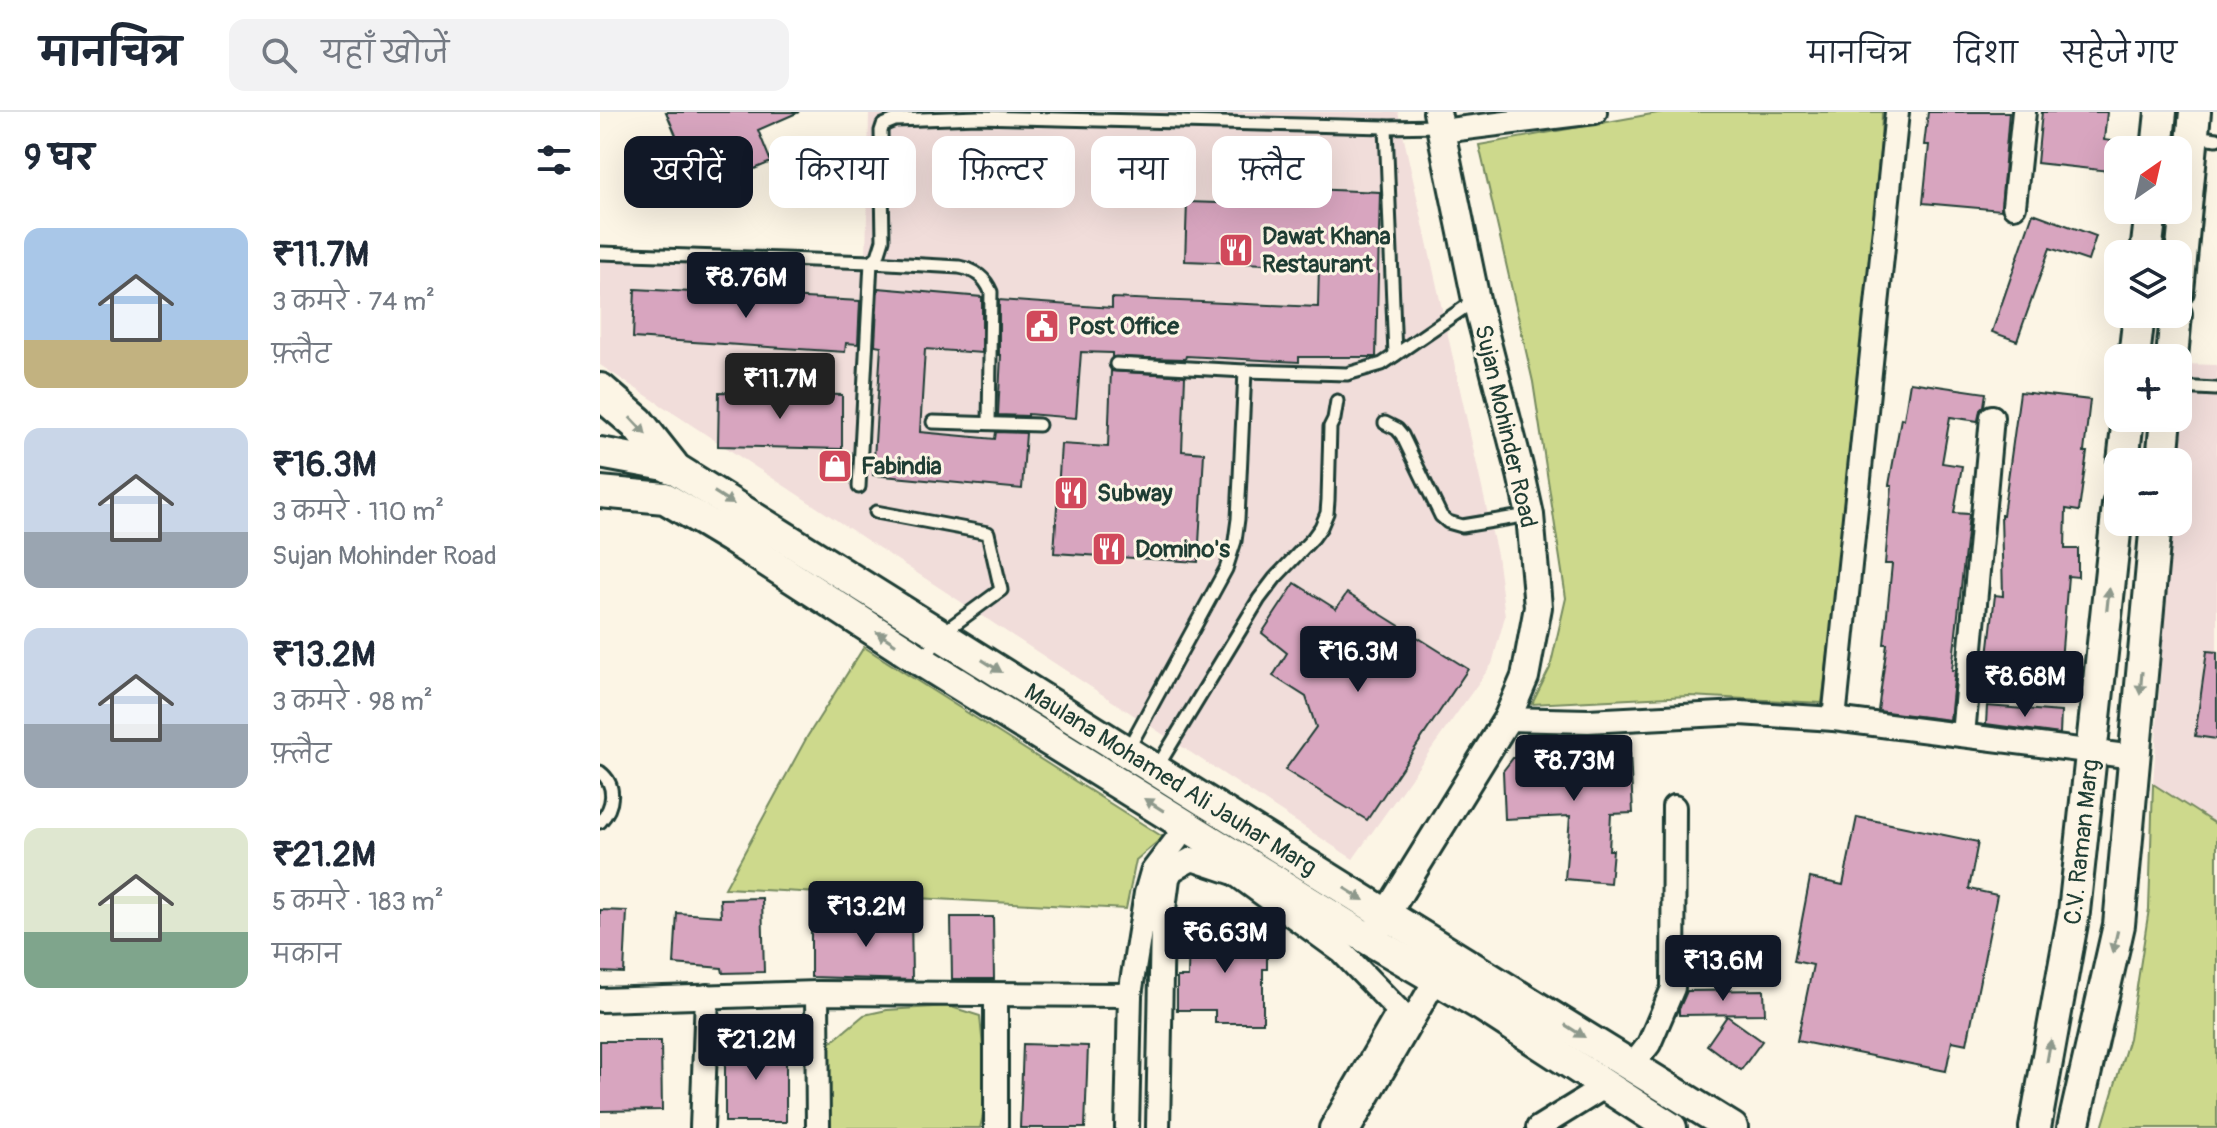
<!DOCTYPE html>
<html lang="hi">
<head>
<meta charset="utf-8">
<style>
	body { margin:0; font-family:Pangolin,"Playpen Sans Deva",sans-serif; background:#f2f2f3; color:#1f2937; height:100vh; display:flex; flex-direction:column; font-size:30px; white-space:nowrap }
	* { box-sizing:border-box; margin:0 }
	p { font-size:26px; color:#747a83 }
	.icon { flex:none; width:44px; height:44px; fill:none; stroke:currentColor; stroke-width:2; stroke-linecap:round; stroke-linejoin:round }
	.map { position:relative; flex:1; overflow:hidden }
	.sheet { display:flex; flex-direction:column; background:#fff; width:600px }
	.sheet>* { flex:none }
	.hud { position:absolute; left:24px; top:24px; width:760px; height:72px; display:flex; gap:16px }
	.needle { width:52px; rotate:34deg }
	.fabs { position:absolute; left:1504px; top:24px; display:grid; gap:16px }
	.fabs a { display:grid; place-items:center; width:88px; height:88px; border-radius:16px; background:#fff; box-shadow:0 8px 32px #0002; font-size:40px }
	.price { position:absolute; translate:-50% -68px; padding:0 18px; border-radius:8px; background:#111827; color:#fff; font-size:26px; line-height:52px; filter:drop-shadow(0 2px 4px #0008) }
	.price::after { content:''; position:absolute; left:50%; top:48px; width:24px; height:18px; margin-left:-12px; background:inherit; clip-path:polygon(0 0,100% 0,50% 100%) }
	.price.current { background:#222; color:#fff }
	ul { padding:0; list-style:none }
	li { display:flex; align-items:center; gap:24px; height:200px; padding:0 24px }
	li span { display:grid; place-items:center; flex:none; width:224px; height:160px; border-radius:16px; color:#555 }
	li>.icon { margin-inline-start:auto }
	span .icon { width:96px; height:96px; fill:#fffc; stroke-width:1 }
	li b { font-size:34px }
	h2 { display:flex; justify-content:space-between; align-items:center; height:96px; padding:0 24px; font-size:34px }
	.tag { padding:0 28px; border-radius:16px; background:#fff; box-shadow:0 8px 32px #0002; font-size:28px; line-height:72px }
	.tag.current { background:#111827; color:#fff }
	header { display:flex; align-items:center; gap:48px; box-sizing:border-box; height:112px; padding:0 40px; background:#fff; border-bottom:2px solid #e0e1e3 }
	header strong { font-size:38px }
	nav { display:flex; gap:44px; margin-inline-start:auto; font-size:28px }
	.search { width:560px; height:72px; background:#f2f2f3; display:flex; align-items:center; gap:20px; box-sizing:border-box; padding:0 28px; border-radius:16px; color:#747a83; font-size:30px }
	main { display:flex; flex:1; min-height:0 }
	.map>svg:first-child { display:block }
	.built { fill:#f1ddda }
	.green { fill:#cdd98c; stroke:#768b60; stroke-width:2 }
	.building { fill:#d8a5bf; stroke:#1f3d34; stroke-width:2 }
	.lines { fill:none; stroke-linecap:round; stroke-linejoin:round }
	.service-casing { stroke:#1f3d34; stroke-width:17 }
	.minor-casing { stroke:#1f3d34; stroke-width:28 }
	.tertiary-casing { stroke:#1f3d34; stroke-width:32 }
	.secondary-casing { stroke:#1f3d34; stroke-width:36 }
	.primary-casing { stroke:#1f3d34; stroke-width:40 }
	.service { stroke:#fcf5e5; stroke-width:11 }
	.minor { stroke:#fcf5e5; stroke-width:22 }
	.tertiary { stroke:#fcf5e5; stroke-width:26 }
	.secondary { stroke:#fcf5e5; stroke-width:30 }
	.primary { stroke:#fcf5e5; stroke-width:34 }
	.oneway { fill:#8e998c }
	.labels { text-anchor:middle; stroke-width:6; stroke-linejoin:round; paint-order:stroke }
	.poi-label { font-size:24px; font-weight:bold; fill:#1f3d34; stroke:#fcf5e5; text-anchor:start }
	.street-label { font-size:24px; fill:#1f3d34; stroke:#fcf5e5 }
</style>
</head>
<body>
<header>
<strong>मानचित्र</strong>
<div class="search"><svg class="icon" aria-label="search" viewBox="0 0 24 24"><circle cx="10" cy="10" r="6"/><path d="M15 15l6 6"/></svg>यहाँ खोजें</div>
<nav><a>मानचित्र</a><a>दिशा</a><a>सहेजे गए</a></nav>
</header>
<main>
<section class="sheet">
<h2>9 घर<svg class="icon" aria-label="filters" viewBox="0 0 24 24"><path d="M4 7h16M4 17h16"/><circle cx="9" cy="7" r="2"/><circle cx="15" cy="17" r="2"/></svg></h2>
<ul>
<li><span style="background:linear-gradient(#a9c7e8 70%,#c2b280 0)"><svg class="icon" aria-label="home" viewBox="0 0 24 24"><path d="M3 11l9-7 9 7M6 9v11h12V9"/></svg></span><div><b>₹11.7M</b><p>3 कमरे · 74 m²</p><p>फ़्लैट</p></div></li>
<li><span style="background:linear-gradient(#c9d6e8 65%,#9aa5b1 0)"><svg class="icon" aria-label="home" viewBox="0 0 24 24"><path d="M3 11l9-7 9 7M6 9v11h12V9"/></svg></span><div><b>₹16.3M</b><p>3 कमरे · 110 m²</p><p>Sujan Mohinder Road</p></div></li>
<li><span style="background:linear-gradient(#c9d6e8 60%,#9aa5b1 0)"><svg class="icon" aria-label="home" viewBox="0 0 24 24"><path d="M3 11l9-7 9 7M6 9v11h12V9"/></svg></span><div><b>₹13.2M</b><p>3 कमरे · 98 m²</p><p>फ़्लैट</p></div></li>
<li><span style="background:linear-gradient(#dfe7d0 65%,#7fa58c 0)"><svg class="icon" aria-label="home" viewBox="0 0 24 24"><path d="M3 11l9-7 9 7M6 9v11h12V9"/></svg></span><div><b>₹21.2M</b><p>5 कमरे · 183 m²</p><p>मकान</p></div></li>
</ul>
</section>
<div class="map">
<svg width="1617" height="1016" viewBox="0 0 1617 1016">
	<rect width="100%" height="100%" fill="#fcf5e5"/>
	<filter id="ink" filterUnits="userSpaceOnUse"><feTurbulence type="fractalNoise" baseFrequency=".0125" numOctaves="2"/><feDisplacementMap in="SourceGraphic" scale="16" xChannelSelector="R" yChannelSelector="G"/><feConvolveMatrix kernelMatrix="1 2 1 2 8 2 1 2 1" color-interpolation-filters="sRGB"/></filter>
	<g filter="url(#ink)">
		<g class="built">
			<polygon points="269,0 798,0 897,443 905,504 892,552 753,747 0,253 0,144 266,150"/>
			<polygon points="1582,252 1617,253 1617,713 1553,672 1571,410 1578,410 1578,350 1575,350 1579,300 1592,276 1582,263"/>
		</g>
		<g class="green">
			<polygon points="1063,0 1282,0 1281,29 1243,422 1222,591 1089,584 932,592 950,556 966,486 933,270 879,33"/>
			<polygon points="264,535 563,725 536,748 526,797 125,776 207,625"/>
			<polygon points="1553,672 1617,713 1617,1016 1502,1016 1529,926 1549,797"/>
			<path d="M348 894 380 904C383 940 390 981 380 1016H226L229 932 264 903 287 898Z"/>
		</g>
		<g class="building">
			<polygon points="66,0 199,0 158,18 171,50 100,80"/>
			<polygon points="1328,0 1409,0 1401,98 1323,91 1329,33 1324,33"/>
			<polygon points="1442,0 1507,0 1504,28 1518,30 1518,60 1437,51"/>
			<polygon points="710,77 780,80 776,245 699,245 699,250 586,244 585,247 512,245 512,241 481,240 476,306 428,302 428,304 398,303 401,243 399,243 399,188 512,196 512,186 718,195 719,154 585,149 587,90 709,94"/>
			<polygon points="1433,101 1496,124 1488,149 1450,136 1417,229 1392,220"/>
			<polygon points="278,176 382,185 382,241 325,237 320,320 395,327 396,320 426,321 422,377 273,363 281,234 275,233"/>
			<polygon points="35,177 260,189 258,232 246,231 245,240 33,226"/>
			<polygon points="511,259 585,264 582,339 604,341 598,450 454,441 461,332 508,335"/>
			<polygon points="1310,270 1386,281 1384,294 1380,298 1378,309 1350,305 1342,351 1362,354 1354,401 1369,402 1352,558 1355,558 1350,608 1278,599 1287,532 1284,532 1292,452 1285,452 1292,373 1289,373 1301,306 1304,307"/>
			<polygon points="119,280 242,283 242,337 118,334"/>
			<polygon points="1420,280 1490,288 1484,340 1487,340 1479,399 1466,397 1465,437 1478,437 1478,465 1468,464 1461,549 1388,543 1395,483 1403,484 1401,403 1403,403"/>
			<polygon points="695,471 736,497 747,481 868,557 767,708 685,658 716,615 706,585 673,564 687,541 662,521"/>
			<polygon points="1607,539 1617,540 1617,627 1595,624"/>
			<polygon points="1387,594 1461,600 1460,622 1386,612"/>
			<polygon points="1030,641 1033,701 1011,702 1009,738 1013,738 1010,771 965,767 970,704 905,707 903,659 913,646"/>
			<polygon points="1257,705 1378,730 1369,777 1397,783 1367,932 1352,929 1346,959 1197,929 1213,853 1194,849 1210,766 1243,773"/>
			<polygon points="162,786 164,860 123,861 122,856 74,852 77,801 121,804 120,787"/>
			<polygon points="0,798 27,799 24,861 0,860"/>
			<polygon points="269,798 311,798 312,868 211,865 211,818 269,818"/>
			<polygon points="351,805 393,805 394,867 352,867"/>
			<polygon points="589,812 614,812 614,820 667,820 667,857 663,857 663,911 615,911 615,898 577,898 577,865 588,865"/>
			<polygon points="1164,878 1165,902 1079,903 1079,897 1087,879"/>
			<polygon points="1127,904 1162,929 1141,958 1107,933"/>
			<polygon points="0,929 61,929 62,998 0,999"/>
			<rect x="125" y="930" width="61" height="80"/>
			<polygon points="423,932 488,934 485,1016 420,1016"/>
		</g>
		<g class="lines">
			<g class="service-casing">
				<g id="service">
					<polyline points="786,15 795,243"/>
					<polyline points="1593,24 1617,27"/>
					<polyline points="0,141 271,150 278,144 283,128 281,19 283,13 295,8 378,5 786,15 839,14"/>
					<polyline points="516,252 645,259 747,262 782,252 874,189"/>
					<polyline points="1578,275 1616,277"/>
					<polyline points="333,310 439,313"/>
					<polyline points="785,311 797,317 802,323 841,404 848,410 862,414 929,403"/>
					<path d="M259 375 271 150 359 155C375 158 385 165 391 180L389 311"/>
					<polyline points="276,400 388,421 401,478 341,522 323,550"/>
					<polyline points="527,639 626,457 635,429 638,407 645,259"/>
					<polyline points="556,657 659,487 675,466 713,426 721,415 727,401 728,388 730,315 734,307 737,289"/>
					<path d="M0 660C17 673 14 695 0 710"/>
				</g>
			</g>
			<g class="minor-casing">
				<g id="minor">
					<polyline points="841,19 995,0"/>
					<polyline points="1414,94 1424,0"/>
					<polyline points="907,607 988,609 1140,601 1234,607 1534,645"/>
					<polyline points="1234,607 1297,0"/>
					<polyline points="1363,623 1392,305"/>
					<polyline points="217,881 218,1016"/>
					<polyline points="0,888 217,881 530,883"/>
					<polyline points="1032,954 1049,932 1073,876 1074,695"/>
					<polyline points="102,1016 107,884"/>
					<polyline points="396,1016 396,883"/>
					<polyline points="527,1016 530,883 546,781 552,760 587,714"/>
					<polyline points="558,1016 562,812 568,766 572,758 592,747 634,761 742,840 799,899 731,1016"/>
					<polyline points="750,1016 836,867"/>
					<polyline points="938,1016 1006,974"/>
				</g>
			</g>
			<g class="tertiary-casing">
				<polyline id="tertiary" points="776,819 907,607 925,565 938,495 930,403 921,362 876,188 837,0"/>
			</g>
			<g class="secondary-casing">
				<g id="secondary">
					<polyline points="1557,38 1561,0"/>
					<polyline points="1546,142 1551,98"/>
					<polyline points="1578,179 1595,0"/>
					<polyline points="1534,246 1539,202"/>
					<polyline points="1572,246 1576,202"/>
					<path id="s1" d="M0 341 71 354 787 803 1132 1016"/>
					<polyline points="1523,350 1528,306"/>
					<polyline points="1562,350 1566,306"/>
					<polyline points="0,380 65,386 130,425 323,550 770,828 881,893 1071,1016"/>
					<path id="s2" d="M1435 1016 1474 800 1518 393"/>
					<polyline points="1473,1016 1519,813 1556,410"/>
				</g>
			</g>
			<g class="primary-casing">
				<polyline id="primary" points="0,279 37,311 71,354"/>
			</g>
			<use href="#service" class="service"/>
			<use href="#minor" class="minor"/>
			<use href="#tertiary" class="tertiary"/>
			<use href="#secondary" class="secondary"/>
			<use href="#primary" class="primary"/>
		</g>
		<defs><path id="oneway-solid" d="M-6-.8H1V-3.2L6.5 0L1 3.2V.8H-6Z" transform="scale(2)"/></defs>
		<g class="oneway">
			<use href="#oneway-solid" transform="translate(38 314) rotate(47)"/>
			<use href="#oneway-solid" transform="translate(124 386) rotate(32)"/>
			<use href="#oneway-solid" transform="translate(1508 487) rotate(-84)"/>
			<use href="#oneway-solid" transform="translate(286 526) rotate(-147)"/>
			<use href="#oneway-solid" transform="translate(392 554) rotate(32)"/>
			<use href="#oneway-solid" transform="translate(1541 571) rotate(95)"/>
			<use href="#oneway-solid" transform="translate(554 693) rotate(-148)"/>
			<use href="#oneway-solid" transform="translate(754 782) rotate(32)"/>
			<use href="#oneway-solid" transform="translate(1515 830) rotate(103)"/>
			<use href="#oneway-solid" transform="translate(975 919) rotate(32)"/>
			<use href="#oneway-solid" transform="translate(1449 939) rotate(-80)"/>
		</g>
	</g>
	<defs>
		<g id="restaurant-square" transform="scale(1.8)"><rect x="-9" y="-9" width="18" height="18" rx="4" fill="#d1495b" stroke="#fcf5e5"/><path d="M-5-6h1v4h1v-4h1v4h1v-4h1v5L-1.5 .5V6h-2V.5L-5-1ZM5-6V6H3V1.5H1.5Q1.5-4 5-6Z" fill="#fff"/></g>
		<g id="civic-square" transform="scale(1.8)"><rect x="-9" y="-9" width="18" height="18" rx="4" fill="#d1495b" stroke="#fcf5e5"/><path d="M-.6-6.5H3V-4.5H.6V-3L4-1V1h2V6H-6V1h2V-1L-.6-3ZM-1.2 2.5V6h2.4V2.5Z" fill="#fff"/></g>
		<g id="shop-square" transform="scale(1.8)"><rect x="-9" y="-9" width="18" height="18" rx="4" fill="#d1495b" stroke="#fcf5e5"/><path d="M-5-2.5h2.3a2.7 3.5 0 0 1 5.4 0H5L5.5 6h-11ZM-1.5-2.5h3a1.5 2.3 0 0 0-3 0Z" fill="#fff"/></g>
	</defs>
	<g fill-rule="evenodd">
		<use href="#restaurant-square" x="636" y="138"/>
		<use href="#civic-square" x="442" y="214"/>
		<use href="#shop-square" x="235" y="354"/>
		<use href="#restaurant-square" x="471" y="381"/>
		<use href="#restaurant-square" x="509" y="437"/>
	</g>
	<g class="labels">
		<g class="poi-label">
			<text x="662" y="132">Dawat Khana<tspan x="662" dy="28">Restaurant</tspan></text>
			<text x="468" y="222">Post Office</text>
			<text x="261" y="362">Fabindia</text>
			<text x="497" y="389">Subway</text>
			<text x="535" y="445">Domino's</text>
		</g>
		<g class="street-label">
			<text transform="translate(906 314) rotate(77)" y="8">Sujan Mohinder Road</text>
			<text dy="8" stroke="none"><textPath href="#s1" startOffset="662">Maulana Mohamed Ali Jauhar Marg</textPath></text>
			<text dy="8" stroke="none"><textPath href="#s2" startOffset="290">C.V. Raman Marg</textPath></text>
		</g>
	</g>
</svg>
<div class="fabs">
<a><svg class="needle" viewBox="-14 -14 28 28"><path d="M0-13l5 13h-10z" fill="#e53935"/><path d="M0 13l5-13h-10z" fill="#747a83"/></svg></a>
<a><svg class="icon" aria-label="layers" viewBox="0 0 24 24"><path d="M12 4l9 5-9 5-9-5zM3 14l9 5 9-5"/></svg></a>
<a>+</a>
<a>−</a>
</div>
<b class="price" style="left:146px;top:208px">₹8.76M</b>
<b class="price current" style="left:180px;top:309px">₹11.7M</b>
<b class="price" style="left:758px;top:582px">₹16.3M</b>
<b class="price" style="left:1425px;top:607px">₹8.68M</b>
<b class="price" style="left:974px;top:691px">₹8.73M</b>
<b class="price" style="left:266px;top:837px">₹13.2M</b>
<b class="price" style="left:625px;top:863px">₹6.63M</b>
<b class="price" style="left:1123px;top:891px">₹13.6M</b>
<b class="price" style="left:156px;top:970px">₹21.2M</b>
<div class="hud">
<a class="tag current">खरीदें</a>
<a class="tag">किराया</a>
<a class="tag">फ़िल्टर</a>
<a class="tag">नया</a>
<a class="tag">फ़्लैट</a>
</div>
</div>
</main>
</body>
</html>
